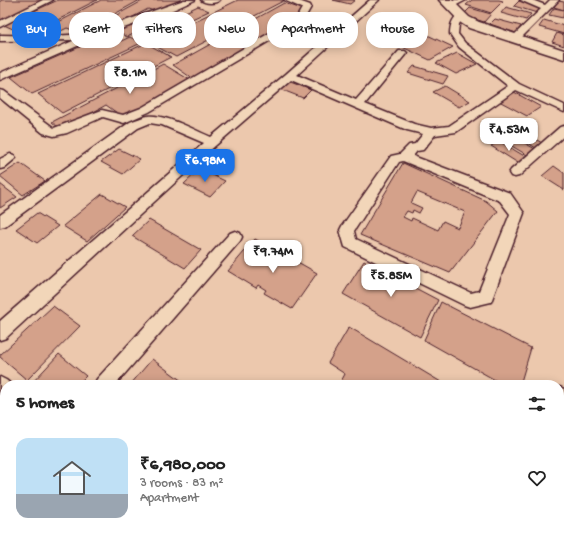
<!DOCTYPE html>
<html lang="en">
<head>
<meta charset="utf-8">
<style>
	body { margin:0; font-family:"Gochi Hand",sans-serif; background:#f6f6f6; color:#222; height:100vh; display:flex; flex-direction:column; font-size:15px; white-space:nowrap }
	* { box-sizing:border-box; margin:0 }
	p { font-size:13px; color:#767676 }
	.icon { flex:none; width:22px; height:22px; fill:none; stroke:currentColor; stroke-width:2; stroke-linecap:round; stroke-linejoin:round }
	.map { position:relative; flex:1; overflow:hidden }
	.drawer { position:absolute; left:0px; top:380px; width:564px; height:156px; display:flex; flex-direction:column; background:#fff; border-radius:16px 16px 0 0; box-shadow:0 2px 10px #0003 }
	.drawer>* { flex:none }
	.guide { position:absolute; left:12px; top:12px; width:540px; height:36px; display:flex; gap:8px }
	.price { position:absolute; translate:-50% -34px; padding:0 9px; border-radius:8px; background:#fff; color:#222; font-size:13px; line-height:26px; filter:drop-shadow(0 1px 2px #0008) }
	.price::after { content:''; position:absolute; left:50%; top:24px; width:12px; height:9px; margin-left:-6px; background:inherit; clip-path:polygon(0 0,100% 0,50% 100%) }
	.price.on { background:#1a73e8; color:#fff }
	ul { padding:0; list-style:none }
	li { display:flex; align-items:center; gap:12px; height:100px; padding:0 16px }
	li span { display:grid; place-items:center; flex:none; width:112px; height:80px; border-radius:12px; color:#555 }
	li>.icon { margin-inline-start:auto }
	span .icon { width:48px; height:48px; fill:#fffc; stroke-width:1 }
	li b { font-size:17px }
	h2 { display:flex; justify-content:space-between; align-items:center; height:48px; padding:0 16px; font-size:17px }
	.tag { padding:0 14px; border-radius:16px; background:#fff; box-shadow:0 2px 10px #0003; font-size:14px; line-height:36px }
	.tag.on { background:#1a73e8; color:#fff }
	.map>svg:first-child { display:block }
	.building { fill:#d4a18a; stroke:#4a1f2b; fill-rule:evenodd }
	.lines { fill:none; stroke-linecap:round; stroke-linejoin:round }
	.street-casing { stroke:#4a1f2b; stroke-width:3 }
	.secondary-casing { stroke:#4a1f2b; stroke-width:3 }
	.street { fill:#f2d6b9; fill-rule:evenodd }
	.secondary { fill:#f2d6b9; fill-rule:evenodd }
</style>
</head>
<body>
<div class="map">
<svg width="564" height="536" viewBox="0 0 564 536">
	<rect width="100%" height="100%" fill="#ecc8ad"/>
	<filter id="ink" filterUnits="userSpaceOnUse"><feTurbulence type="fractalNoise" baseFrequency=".025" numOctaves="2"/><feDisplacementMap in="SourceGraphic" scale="8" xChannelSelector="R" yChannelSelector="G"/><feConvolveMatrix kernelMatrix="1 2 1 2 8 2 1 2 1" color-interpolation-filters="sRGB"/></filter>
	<g filter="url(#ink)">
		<g class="building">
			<polygon points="2,0 45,0 0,21 0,1"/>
			<polygon points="58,0 97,0 32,33 19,28 15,30 4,25"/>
			<polygon points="101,0 140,0 80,33 67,28 55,34 43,30"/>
			<polygon points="144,0 182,0 159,13 148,9 116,26 104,22"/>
			<polygon points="238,0 285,0 176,57 150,43"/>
			<polygon points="333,0 355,0 350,4"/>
			<polygon points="472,0 499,0 503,1 491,13 466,5"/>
			<polygon points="519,1 542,7 537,13 514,6"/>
			<polygon points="558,1 564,2 564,10 554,7"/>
			<polygon points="284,3 305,10 247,47 193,79 173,65"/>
			<polygon points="198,6 209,11 150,39 138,32 127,37 116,31 138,21 142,23 158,16 161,17 168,13 175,17"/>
			<polygon points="506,7 531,14 526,20 501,13"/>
			<polygon points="470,8 491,14 484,22 463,15"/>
			<polygon points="554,8 564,10 563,18 549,15"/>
			<polygon points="495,19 521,26 516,33 490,24"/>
			<polygon points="544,20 564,26 564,34 539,27"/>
			<polygon points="421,32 453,47 430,60 396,44"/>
			<polygon points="557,33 564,35 564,46 552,42"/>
			<polygon points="109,34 121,41 130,37 141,43 32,94 11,77"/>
			<polygon points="146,43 171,57 62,113 38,94"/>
			<polygon points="457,53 477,64 456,74 436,63"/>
			<polygon points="163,64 190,80 124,118 106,105 65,128 59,128 52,122"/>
			<polygon points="414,66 448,76 443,84 408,73"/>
			<polygon points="288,81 311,90 303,98 280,89"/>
			<polygon points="445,86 470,101 459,107 433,92"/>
			<polygon points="514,92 541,107 527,116 499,101"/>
			<polygon points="517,128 542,143 536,148 510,132"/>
			<polygon points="509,134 535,149 527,155 500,139"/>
			<polygon points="499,141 526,157 518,163 491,146"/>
			<polygon points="119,149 140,159 123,174 101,162"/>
			<polygon points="20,163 45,181 23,195 0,176"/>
			<path d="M403 163 486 201 498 211 450 273 360 235ZM417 192 465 212 458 228 443 221 438 230 412 218 411 221 403 217 407 211 412 213 413 210 419 213 422 208 411 203Z"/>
			<polygon points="554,166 564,173 564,190 542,176"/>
			<polygon points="200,169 225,181 210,197 184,184"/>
			<polygon points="0,184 17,197 0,208"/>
			<polygon points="102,194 125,207 87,241 63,226"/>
			<polygon points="37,213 58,226 37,243 16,229"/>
			<polygon points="149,220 201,250 185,268 132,236"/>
			<polygon points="255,239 281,253 277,258 285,263 289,257 317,273 292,309 264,293 266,290 258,285 256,288 228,271"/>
			<polygon points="364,261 438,300 420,337 343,294"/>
			<polygon points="441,302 531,348 520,385 504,385 424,340"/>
			<polygon points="53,306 80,326 27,380 0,357 0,355"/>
			<polygon points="349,327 446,385 339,385 345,374 328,363"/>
			<polygon points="59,354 86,376 77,385 31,384"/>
			<polygon points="152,359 186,384 185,385 130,385"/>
			<polygon points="206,531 240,531 237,536 211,536"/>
		</g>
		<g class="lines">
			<g class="street-casing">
				<g id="street">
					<polygon points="43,0 53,0 0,27 0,21"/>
					<polygon points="184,0 195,0 164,14 92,39 82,40 84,42 82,44 0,80 0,73 75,40 0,41 0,35 50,36 88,34"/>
					<path d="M201 0H220C216 4 205 4 201 0Z"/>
					<polygon points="284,0 296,0 310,5 311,7 303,21 149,112 124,123 103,117 67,133 54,136 43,133 0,98 0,90 4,91 54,128 102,110 123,115 141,108 297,17 302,8"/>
					<path d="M370 0H379L297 75 356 100 399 51H405L407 53 405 55 365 104 414 124 431 128 449 126 508 86 459 47 450 34C450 26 452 17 461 13L465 16 459 24 458 34 465 43 519 84 564 105V112L516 90 456 132 435 135 423 150 417 151 413 156 510 193 524 213 491 302 470 307 464 305 345 247 340 230 342 226 391 156 400 154 409 145 415 144 423 134 407 130 291 80 216 145 6 338 0 340V321L204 143 162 125 150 123 138 128 5 226 0 227V215L130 122C136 120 142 117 148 116 165 114 194 130 211 137L286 74ZM403 161 500 201 510 214 479 291 471 293 356 239 354 231 399 162Z"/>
					<polygon points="455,0 466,0 453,7 447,7 446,5"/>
					<polygon points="520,0 532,0 545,5 550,0 559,0 518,41 515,42 510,39 512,37 541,9"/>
					<polygon points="564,126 564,136 519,176 515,177 511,176 509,173 511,170 560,127"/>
					<polygon points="10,154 14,155 16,158 4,168 0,169 0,159"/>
					<polygon points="235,231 240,233 242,237 240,241 115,385 94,385 97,379 230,233"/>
					<polygon points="0,377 6,380 12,385 5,385 5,400 0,398"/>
					<polygon points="559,387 564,389 564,407 559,405"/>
					<polygon points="150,531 176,531 178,536 152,536"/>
				</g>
			</g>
			<g class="secondary-casing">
				<polygon id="secondary" points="439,0 452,0 469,17 479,22 564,50 564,59 469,28 461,23"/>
			</g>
			<use href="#street" class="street"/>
			<use href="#secondary" class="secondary"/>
		</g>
	</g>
</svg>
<b class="price" style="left:130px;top:95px">₹8.1M</b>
<b class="price" style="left:509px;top:152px">₹4.53M</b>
<b class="price on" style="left:205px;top:183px">₹6.98M</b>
<b class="price" style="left:273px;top:274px">₹9.74M</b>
<b class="price" style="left:391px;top:298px">₹5.85M</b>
<div class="guide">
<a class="tag on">Buy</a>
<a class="tag">Rent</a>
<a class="tag">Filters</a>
<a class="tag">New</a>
<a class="tag">Apartment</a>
<a class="tag">House</a>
</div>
<section class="drawer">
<h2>5 homes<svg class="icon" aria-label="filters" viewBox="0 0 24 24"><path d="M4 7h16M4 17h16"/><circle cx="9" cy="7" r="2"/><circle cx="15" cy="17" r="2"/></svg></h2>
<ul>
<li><span style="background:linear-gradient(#bfe0f5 70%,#9aa5b1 0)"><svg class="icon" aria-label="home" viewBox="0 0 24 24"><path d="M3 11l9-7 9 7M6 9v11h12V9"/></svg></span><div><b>₹6,980,000</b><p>3 rooms · 83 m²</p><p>Apartment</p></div><svg class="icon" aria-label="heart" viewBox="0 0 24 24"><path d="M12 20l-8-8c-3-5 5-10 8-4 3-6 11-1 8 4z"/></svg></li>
</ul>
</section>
</div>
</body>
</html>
